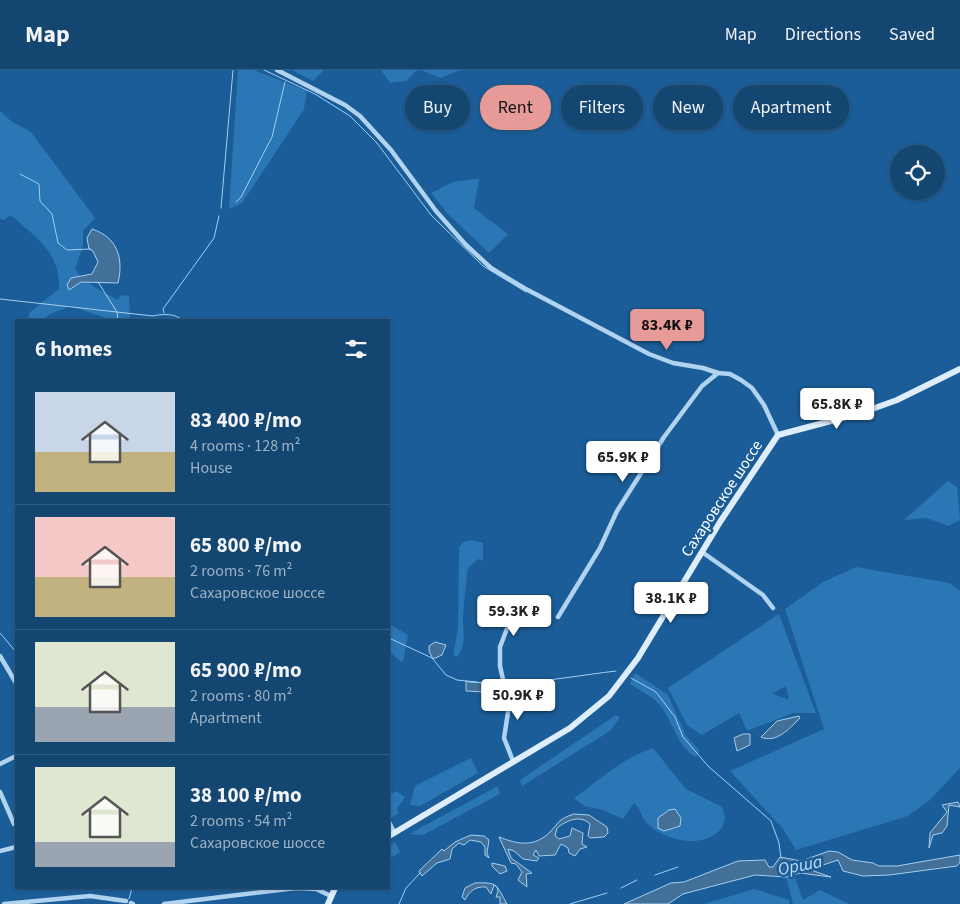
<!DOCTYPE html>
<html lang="en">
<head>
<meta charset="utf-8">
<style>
	body { margin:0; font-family:"Source Sans 3",sans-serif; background:#1d4d77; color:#f1f3f6; height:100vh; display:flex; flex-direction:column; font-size:19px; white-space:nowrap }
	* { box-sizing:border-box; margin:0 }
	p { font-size:16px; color:#9db1c4 }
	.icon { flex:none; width:28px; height:28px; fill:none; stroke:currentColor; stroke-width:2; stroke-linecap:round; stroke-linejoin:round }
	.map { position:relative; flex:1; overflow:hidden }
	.details { position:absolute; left:15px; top:249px; width:375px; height:570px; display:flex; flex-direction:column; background:#144672; border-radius:0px; box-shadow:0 1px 4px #0004,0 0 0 1px #335e84 }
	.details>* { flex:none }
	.guide { position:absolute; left:405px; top:15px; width:475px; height:45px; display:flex; gap:10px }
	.controls { position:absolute; left:890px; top:75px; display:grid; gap:10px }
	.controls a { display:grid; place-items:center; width:55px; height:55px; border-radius:50%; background:#144672; box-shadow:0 1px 4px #0004,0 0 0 1px #335e84; font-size:25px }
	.price { position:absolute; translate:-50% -42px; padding:0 11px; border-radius:5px; background:#fff; color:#222; font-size:16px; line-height:32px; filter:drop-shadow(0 1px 2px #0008) }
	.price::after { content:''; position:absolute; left:50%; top:30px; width:15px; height:11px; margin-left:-8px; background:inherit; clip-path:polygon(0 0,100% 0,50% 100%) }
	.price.current { background:#e69b98; color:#111 }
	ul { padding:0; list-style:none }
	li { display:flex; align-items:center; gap:15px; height:125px; padding:0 20px }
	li+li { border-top:1px solid #335e84 }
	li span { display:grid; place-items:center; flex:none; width:140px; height:100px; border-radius:0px; color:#555 }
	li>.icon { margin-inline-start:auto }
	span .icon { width:60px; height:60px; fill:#fffc; stroke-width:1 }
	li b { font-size:21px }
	h2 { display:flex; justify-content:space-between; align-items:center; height:60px; padding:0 20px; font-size:21px }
	.chip { padding:0 18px; border-radius:22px; background:#144672; box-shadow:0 1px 4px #0004,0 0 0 1px #335e84; font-size:18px; line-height:45px }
	.chip.current { background:#e69b98; color:#111 }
	header { display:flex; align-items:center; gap:30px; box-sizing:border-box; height:70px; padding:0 25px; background:#144672; border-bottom:1px solid #335e84 }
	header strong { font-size:24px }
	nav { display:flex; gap:28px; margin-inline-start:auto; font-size:18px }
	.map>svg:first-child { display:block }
	.green { fill:#2b76b4; fill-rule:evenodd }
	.water { fill:#427099; stroke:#a3cff2 }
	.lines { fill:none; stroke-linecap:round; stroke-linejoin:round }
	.stream { stroke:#a3cff2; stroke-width:1 }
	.minor { stroke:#b0d3f0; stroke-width:4.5 }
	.secondary { stroke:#deedfb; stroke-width:6 }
	.labels { text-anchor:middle; stroke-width:5; stroke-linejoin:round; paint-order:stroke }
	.street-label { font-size:16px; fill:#fff; stroke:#1b5d98 }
	.water-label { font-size:18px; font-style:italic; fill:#bcdcf7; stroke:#1b5d98 }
</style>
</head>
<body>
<header>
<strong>Map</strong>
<nav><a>Map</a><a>Directions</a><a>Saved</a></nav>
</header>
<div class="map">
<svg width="960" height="834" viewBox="0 0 960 834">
	<rect width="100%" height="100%" fill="#1b5d98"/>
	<g class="green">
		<polygon points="238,0 254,0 307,21 304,39 270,91 242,133 229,139"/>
		<polygon points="292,0 324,0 313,11"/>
		<polygon points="381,0 417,0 406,11 390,13"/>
		<polygon points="421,0 461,0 440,8"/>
		<path d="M0 41 11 51 31 62 95 148 83 161V176L75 199C84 213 103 222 118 230L121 225 129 226 130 250 109 249 70 236 50 244 43 250H27L30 242 59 219C60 180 35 168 11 145L4 150 0 149Z"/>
		<polygon points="474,109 479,109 474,138 508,164 489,183 447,143 431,123 453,112"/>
		<polygon points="948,411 957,417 960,450 948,456 927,448 904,450"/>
		<path d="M472 470 483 473V491L478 489 468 498C466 514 464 530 463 546 462 561 468 574 457 587L453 585 458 559 459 478 463 472Z"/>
		<polygon points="856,497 949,513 960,521 960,698 930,730 908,746 796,780 783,759 730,701 824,659 785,539 823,512"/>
		<path d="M779 544 816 643H793L747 661 739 643 702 665 687 655 668 618ZM786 616 789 630 773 624V623Z"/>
		<polygon points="389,554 408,565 403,591 401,592 389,581"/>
		<path d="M635 603 668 625 686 666 700 681 696 687C676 677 673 648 657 632 650 625 639 620 630 614Z"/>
		<polygon points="616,645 620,648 610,661 522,716 520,710"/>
		<path d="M653 678 686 719 722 737C726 746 726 755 718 762 698 779 663 770 646 752 641 746 640 738 634 733L623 749 603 740 584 736 574 728C600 710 622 688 653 678Z"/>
		<polygon points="471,688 478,703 420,736 410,735 415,716"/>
		<polygon points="498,716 500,724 423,765 409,764"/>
		<polygon points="396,721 405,727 397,739 399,743 391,748 389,725"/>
		<polygon points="395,772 400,782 389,789 389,776"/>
		<polygon points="794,805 803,830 820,820 849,834 793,834 786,807"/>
		<polygon points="754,819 790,830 789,834 704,834"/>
	</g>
	<g class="water">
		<path d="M92 159C117 167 124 188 118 213L81 212 69 220 67 215 71 208 92 204 98 192 93 181 89 179 87 168Z"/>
		<polygon points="435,572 446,575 442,585 433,589 429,581 429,576"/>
		<polygon points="466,611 468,612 492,613 485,622 466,621"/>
		<path d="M799 646 800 648C790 658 776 674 761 667L777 651Z"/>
		<polygon points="743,664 750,664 750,675 737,681 734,668"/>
		<polygon points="958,732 960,737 949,735 947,756 942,763 933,765 929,778 930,763 947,742 942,735"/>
		<polygon points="675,739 681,748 680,756 664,761 658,758 658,748 669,740"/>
		<path d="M574 744 589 745 607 757 608 763 604 767 590 768 588 766 590 754C580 744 566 751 557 758L555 766 559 769 570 766 572 758 583 763 582 774 587 777 580 779 575 786 569 783 568 778 561 774 555 785 539 786 536 780 533 785 539 788 537 791 523 789 514 781 508 779 511 788 532 803 526 804 527 817 518 810 522 802 516 794 511 793 499 767C517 774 534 778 550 762 560 751 559 749 574 744Z"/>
		<polygon points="471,765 484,766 489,770 487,783 489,788 485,785 485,777 481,772 470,770 464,775 459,773 452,779 450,789 437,793 422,806 419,801 442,779 444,781 455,772"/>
		<polygon points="829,781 838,782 852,790 873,793 879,796 897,796 960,785 960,792 957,796 889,805 863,806 843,801 838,790 823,795 808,795 811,800 831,807 800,803 786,807 755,805 683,824 668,834 624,834 671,813 684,812 738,791 765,790 769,797 773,797 780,787 801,791"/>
		<polygon points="492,793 505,796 507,801 500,804 492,796"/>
		<path d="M475 813C499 812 496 815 507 834H500V827H496L498 821 497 817 494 815 491 824 486 817C476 816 469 821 465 830L462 827 465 818Z"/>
	</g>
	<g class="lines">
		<g class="stream">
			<polyline points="264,0 315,24 350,46 377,73 431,145 483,196 526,222"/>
			<polyline points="20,104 39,114 40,131 52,144 58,173 67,180 91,179"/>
			<polyline points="236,132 241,127 272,67 285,12"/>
			<polyline points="221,138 233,0"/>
			<polyline points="98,212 117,242 118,250"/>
			<path d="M0 229 153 246C161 244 176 243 182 250"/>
			<polyline points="164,243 163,239 214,168 219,146"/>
			<polyline points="0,563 16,582"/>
			<polyline points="389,568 432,588 446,605 457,610 477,612"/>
			<polyline points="631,608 656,622 675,647 683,667 708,696 771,751 779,773 781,788"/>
			<polyline points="491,613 501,614"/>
			<path d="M515 613C550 611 582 605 616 601"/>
			<polyline points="655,805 678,797"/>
			<polyline points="621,818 637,810"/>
			<polyline points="129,829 132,818"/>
			<polyline points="399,834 406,818 420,803"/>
			<polyline points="570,834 607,823"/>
		</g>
		<g class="minor">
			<polyline points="277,0 345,35 360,46 391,80 436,141 466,175 491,198 524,218 649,284 673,293 703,298 718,303 730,304 741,310 752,318 764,335 778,365"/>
			<polyline points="702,482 763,525 773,538"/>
			<polyline points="496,534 509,546 508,556 500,577 500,596 509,636 504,668 513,691"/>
			<polyline points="558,547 600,478 617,441 664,367 702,316 718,303"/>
			<polyline points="0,586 16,613"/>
			<polyline points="0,694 16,686"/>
			<polyline points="0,722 14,754"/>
			<polyline points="389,752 394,762"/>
			<polyline points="0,781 16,777"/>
			<polyline points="131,833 133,834"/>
			<polyline points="4,834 90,826 126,831"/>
			<polyline points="164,834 296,818 316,819 331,826"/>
		</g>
		<g class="secondary">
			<polyline points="389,766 570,658 609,626 638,588 720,452 778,365 861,343 897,330 960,299"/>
			<polyline points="328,834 335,818"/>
		</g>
	</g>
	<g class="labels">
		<g class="street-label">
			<text transform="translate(721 428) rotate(-57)" y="6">Сахаровское шоссе</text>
		</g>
		<g class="water-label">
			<text transform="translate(800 795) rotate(-11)" y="6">Орша</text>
		</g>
	</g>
</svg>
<div class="controls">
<a><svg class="icon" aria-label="locate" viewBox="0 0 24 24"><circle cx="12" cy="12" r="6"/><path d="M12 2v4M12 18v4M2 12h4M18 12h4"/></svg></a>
</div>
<b class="price current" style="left:667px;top:281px">83.4K ₽</b>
<b class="price" style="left:837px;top:360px">65.8K ₽</b>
<b class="price" style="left:623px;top:413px">65.9K ₽</b>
<b class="price" style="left:671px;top:554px">38.1K ₽</b>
<b class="price" style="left:514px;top:567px">59.3K ₽</b>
<b class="price" style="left:518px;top:651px">50.9K ₽</b>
<div class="guide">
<a class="chip">Buy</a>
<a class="chip current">Rent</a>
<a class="chip">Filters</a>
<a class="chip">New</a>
<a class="chip">Apartment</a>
</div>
<section class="details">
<h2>6 homes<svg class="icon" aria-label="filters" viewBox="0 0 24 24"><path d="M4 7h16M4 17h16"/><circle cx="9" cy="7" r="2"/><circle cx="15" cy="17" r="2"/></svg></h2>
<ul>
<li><span style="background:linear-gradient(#c9d6e8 60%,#c2b280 0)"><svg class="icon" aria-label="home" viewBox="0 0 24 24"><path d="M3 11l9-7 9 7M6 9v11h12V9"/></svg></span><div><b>83 400 ₽/mo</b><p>4 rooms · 128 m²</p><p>House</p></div></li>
<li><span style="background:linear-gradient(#f6c9c9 60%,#c2b280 0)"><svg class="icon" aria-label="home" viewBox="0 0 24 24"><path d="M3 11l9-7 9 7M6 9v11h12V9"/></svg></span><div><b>65 800 ₽/mo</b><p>2 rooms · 76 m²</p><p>Сахаровское шоссе</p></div></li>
<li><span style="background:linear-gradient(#dfe7d0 65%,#9aa5b1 0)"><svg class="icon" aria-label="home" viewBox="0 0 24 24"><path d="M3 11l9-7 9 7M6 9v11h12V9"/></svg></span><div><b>65 900 ₽/mo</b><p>2 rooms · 80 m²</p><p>Apartment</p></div></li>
<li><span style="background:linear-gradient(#dfe7d0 75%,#9aa5b1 0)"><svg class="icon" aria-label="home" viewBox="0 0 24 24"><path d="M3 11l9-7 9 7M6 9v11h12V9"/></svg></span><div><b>38 100 ₽/mo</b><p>2 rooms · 54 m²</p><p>Сахаровское шоссе</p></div></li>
</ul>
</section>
</div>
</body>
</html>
